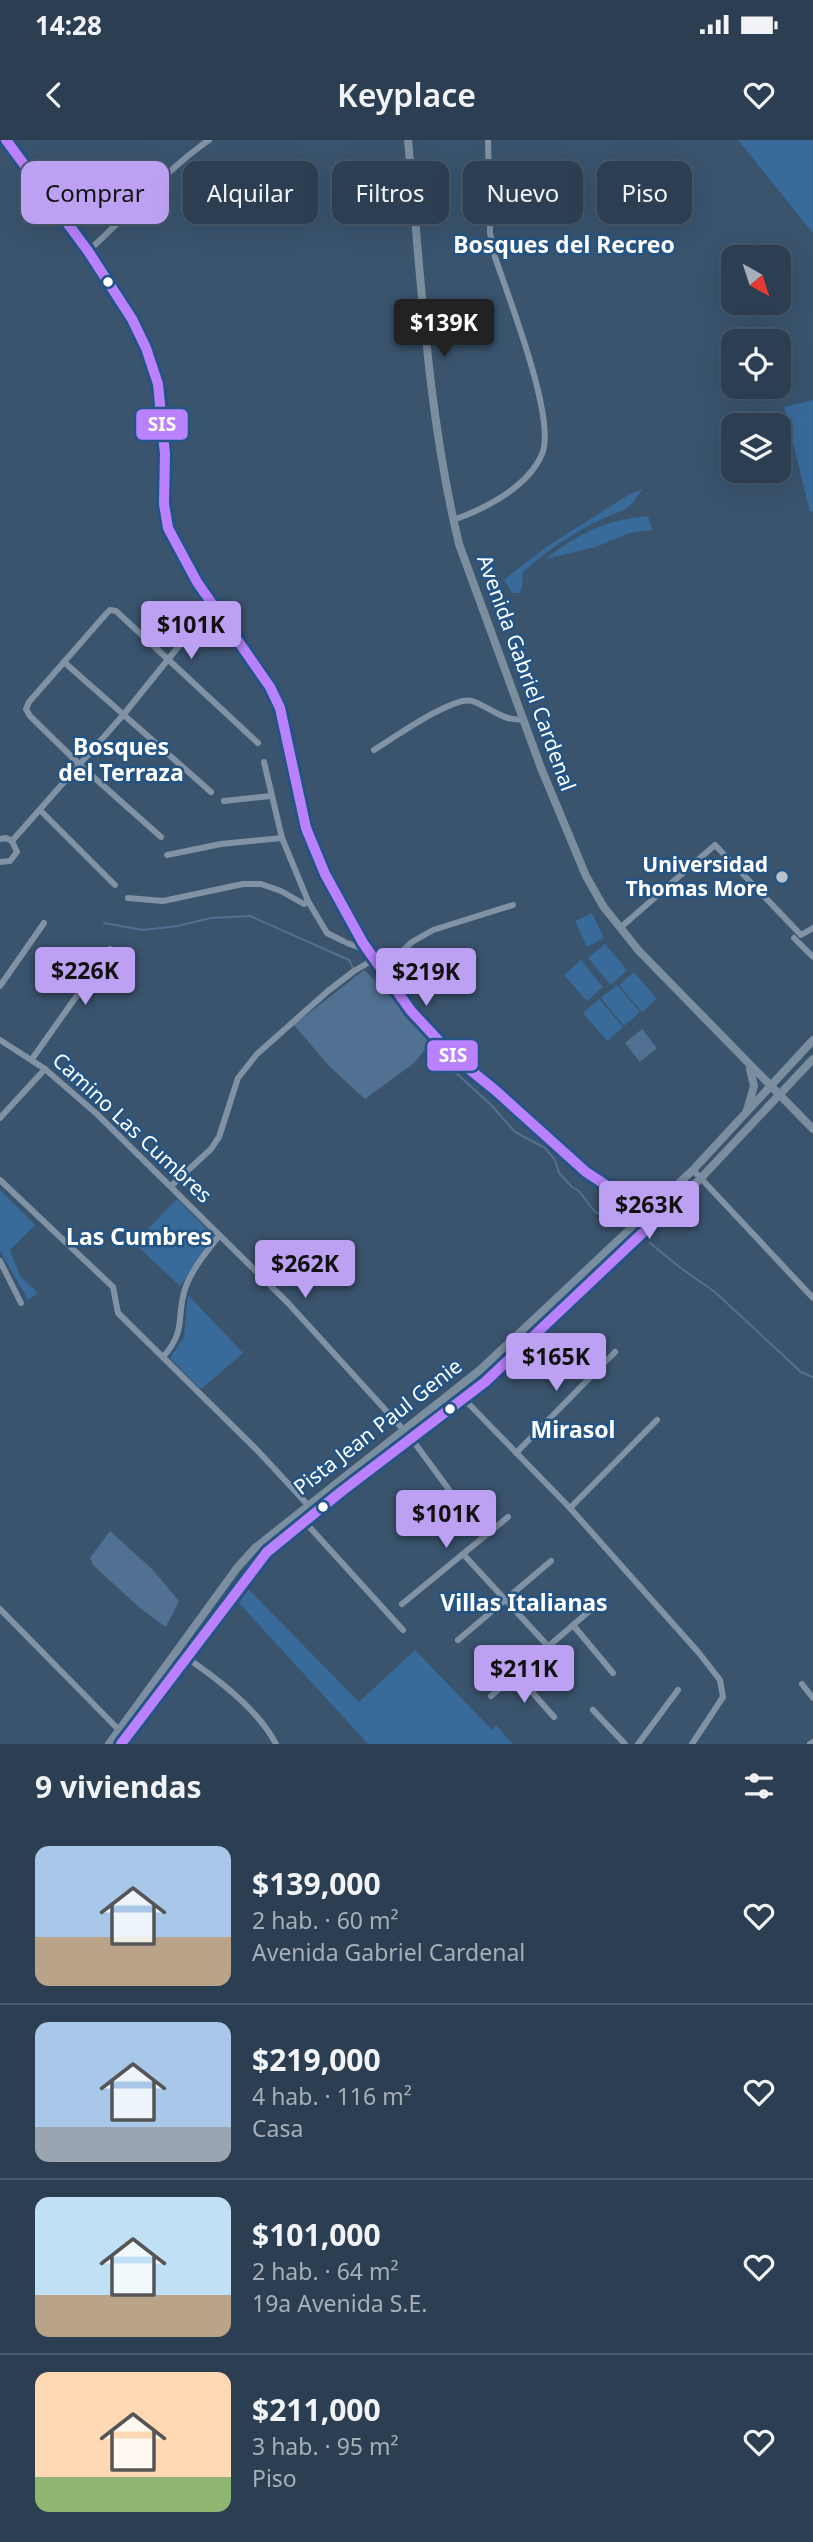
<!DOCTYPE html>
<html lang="es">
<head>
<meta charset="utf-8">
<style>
	body { margin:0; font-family:"Noto Sans",sans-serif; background:#344659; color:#f1f3f6; height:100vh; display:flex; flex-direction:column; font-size:26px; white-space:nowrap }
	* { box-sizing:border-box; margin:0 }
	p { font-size:23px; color:#a6afb8 }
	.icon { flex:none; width:38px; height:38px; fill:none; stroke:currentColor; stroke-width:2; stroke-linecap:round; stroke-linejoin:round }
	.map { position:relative; height:1604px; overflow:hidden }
	.drawer { display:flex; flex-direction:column; background:#2c3f52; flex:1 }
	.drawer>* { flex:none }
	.top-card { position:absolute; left:21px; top:21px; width:772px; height:63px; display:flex; gap:14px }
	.needle { width:46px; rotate:141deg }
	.tools { position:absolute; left:721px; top:105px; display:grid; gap:14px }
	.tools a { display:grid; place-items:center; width:70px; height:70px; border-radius:14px; background:#2c3f52; box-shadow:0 7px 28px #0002,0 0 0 2px #485869; font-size:35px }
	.price { position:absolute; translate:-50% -60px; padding:0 16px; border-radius:7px; background:#bca0f2; color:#111; font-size:23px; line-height:46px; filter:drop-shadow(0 2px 4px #0008) }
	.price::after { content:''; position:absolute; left:50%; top:42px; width:21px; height:16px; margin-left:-10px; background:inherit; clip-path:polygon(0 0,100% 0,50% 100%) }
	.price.selected { background:#222; color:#fff }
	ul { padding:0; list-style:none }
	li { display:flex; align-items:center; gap:21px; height:175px; padding:0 35px }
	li+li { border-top:2px solid #485869 }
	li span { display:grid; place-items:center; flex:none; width:196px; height:140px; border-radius:14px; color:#555 }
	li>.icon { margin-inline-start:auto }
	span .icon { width:84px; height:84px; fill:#fffc; stroke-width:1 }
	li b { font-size:30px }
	h2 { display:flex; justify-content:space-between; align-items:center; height:84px; padding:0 35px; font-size:30px }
	.pill { padding:0 24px; border-radius:14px; background:#2c3f52; box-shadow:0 7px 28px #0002,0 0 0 2px #485869; font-size:24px; line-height:63px }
	.pill.selected { background:#bca0f2; color:#111 }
	.status { display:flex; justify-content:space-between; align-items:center; height:49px; padding:0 35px; background:#2c3f52; direction:ltr }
	.status svg { height:19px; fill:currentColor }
	header { display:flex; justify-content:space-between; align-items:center; height:91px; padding:0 35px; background:#2c3f52; font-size:32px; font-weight:600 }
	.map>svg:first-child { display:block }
	.green { fill:#386a9a }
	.water { fill:#517192 }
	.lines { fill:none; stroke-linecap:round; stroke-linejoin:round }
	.stream { stroke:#517192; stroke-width:2 }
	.street { stroke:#8092a4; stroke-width:6 }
	.secondary { stroke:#7b8ea0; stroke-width:8 }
	.bus-1-casing { stroke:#245484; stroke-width:16 }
	.bus-1 { stroke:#b982fc; stroke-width:10 }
	.bus-dot { fill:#fff; stroke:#245484; stroke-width:2.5 }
	.poi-dot { fill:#bac3cc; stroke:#245484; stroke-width:2.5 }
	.labels { text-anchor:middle; stroke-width:5; stroke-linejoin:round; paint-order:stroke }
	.street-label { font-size:21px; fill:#fff; stroke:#245484 }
	.poi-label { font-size:21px; font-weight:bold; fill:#fff; stroke:#245484; text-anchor:end }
	.neighbourhood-label { font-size:23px; font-weight:bold; fill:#fff; stroke:#245484 }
	.line-badge { stroke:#245484; stroke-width:2.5 }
	.badge-label { font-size:19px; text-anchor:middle; font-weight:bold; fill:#fff }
</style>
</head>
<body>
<div class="status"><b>14:28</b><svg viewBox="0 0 49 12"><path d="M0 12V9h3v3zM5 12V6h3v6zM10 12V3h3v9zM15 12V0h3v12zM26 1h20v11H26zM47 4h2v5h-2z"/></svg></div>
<header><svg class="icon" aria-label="back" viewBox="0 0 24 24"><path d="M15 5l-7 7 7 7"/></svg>Keyplace<svg class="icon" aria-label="heart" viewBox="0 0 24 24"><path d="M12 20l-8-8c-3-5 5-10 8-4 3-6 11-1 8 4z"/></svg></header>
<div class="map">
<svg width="813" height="1604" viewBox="0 0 813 1604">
	<rect width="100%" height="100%" fill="#3a546e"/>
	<g class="green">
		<polygon points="738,0 813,0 813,93"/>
		<polygon points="813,260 813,371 810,372 784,267"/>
		<path d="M643 349 630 366 624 370C586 384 553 405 523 432L522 448 519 453H512L504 440 546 407 630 354Z"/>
		<path d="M648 376 652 390 629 393 596 407 545 419C582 392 602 381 648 376Z"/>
		<polygon points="592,773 604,798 587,807 575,781"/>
		<polygon points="605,804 627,830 611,845 588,818"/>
		<polygon points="581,820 603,847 587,861 564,835"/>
		<polygon points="634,832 657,859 642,872 619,845"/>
		<polygon points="617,845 640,872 624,886 601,858"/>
		<polygon points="599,859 623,887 607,901 583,873"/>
		<polygon points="0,1050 35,1085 10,1110 20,1136 38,1153 28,1160 0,1111"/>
		<polygon points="177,1059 215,1097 180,1146 134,1103"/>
		<polygon points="188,1155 243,1213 201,1249 170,1218 184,1197"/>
		<polygon points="248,1449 359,1562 415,1510 492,1590 496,1585 513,1604 368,1604 239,1463"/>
	</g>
	<g class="water">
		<polygon points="364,830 401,866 430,903 414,923 365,959 329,926 294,885"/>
		<polygon points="642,889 657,908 640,922 625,903"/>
		<polygon points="110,1391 152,1429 179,1461 166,1487 141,1469 93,1425 90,1418"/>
	</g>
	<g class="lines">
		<g class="stream">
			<polyline points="104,783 143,790 178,786 211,778 250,776 349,820 353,828"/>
			<polyline points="426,905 492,966 515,992 545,1008 555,1020 559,1033 572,1047 579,1051 595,1072 612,1079 624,1080"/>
			<polyline points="650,1103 682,1129 715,1152 801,1232 813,1237"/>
		</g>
		<g class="street">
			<polyline points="6,0 88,111 132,179 146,208 158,244 165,314 164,364 168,388 197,442 270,547 280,568 306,688 325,734 363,803 411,871 453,916 495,950 586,1032 648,1073"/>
			<path d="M88 111C129 75 164 31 209 0"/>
			<path d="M453 380C485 369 528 347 542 314 557 280 508 156 495 117L490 93 488 0"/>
			<polyline points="64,522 211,652"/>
			<path d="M374 610C392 599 454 555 472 561 490 567 503 582 523 579"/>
			<polyline points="264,622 282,698 308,761"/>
			<polyline points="224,661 271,656"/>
			<polyline points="40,670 115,745"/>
			<polyline points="161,697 80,625 30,576 26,569 29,562 106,474 110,470 116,471 258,603"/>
			<polyline points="0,699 6,698 12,701 17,712 10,721 0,722"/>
			<polyline points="12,701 124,574 191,491"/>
			<polyline points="167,715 221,704 282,698"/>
			<polyline points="128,758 163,761 243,744 261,744 281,751 304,764 308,761 327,793 343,801"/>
			<polyline points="620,788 715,705 801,795 813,788"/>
			<polyline points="794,798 813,817"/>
			<polyline points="347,803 358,807 363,803"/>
			<polyline points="381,831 412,802 433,790 513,765"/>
			<polyline points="0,846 44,783"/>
			<polyline points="0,900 45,929 98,975 288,1163 411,1298 483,1396"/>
			<polyline points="32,919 110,809"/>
			<polyline points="0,978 45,929"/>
			<polyline points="693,1030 813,1158"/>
			<polyline points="0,1040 113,1147 118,1173 257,1310 307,1364"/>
			<polyline points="171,1046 211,1009 219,997 238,938 257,914 328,851 354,831 373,820"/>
			<polyline points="0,1121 21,1163"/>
			<path d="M163 1217C188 1189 175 1176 186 1146 193 1128 207 1111 219 1096"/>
			<polyline points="464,1259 570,1368 699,1513 720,1540 723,1557 692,1604"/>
			<polyline points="516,1313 615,1212"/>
			<polyline points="570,1368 657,1280"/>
			<polyline points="304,1381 403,1490"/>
			<polyline points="463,1414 548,1506"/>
			<polyline points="402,1464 508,1377"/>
			<polyline points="0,1469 118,1589"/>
			<polyline points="573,1485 613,1533"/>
			<polyline points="458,1500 551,1421"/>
			<path d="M177 1511C211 1534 257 1567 276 1604"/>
			<polyline points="516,1534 554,1577"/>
			<polyline points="802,1544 813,1558"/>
			<polyline points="491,1556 594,1467"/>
			<polyline points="593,1570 625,1604"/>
			<polyline points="638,1604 678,1550"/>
			<polyline points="810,1604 813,1602"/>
		</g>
		<g class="secondary">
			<path d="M408 0C421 134 427 272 459 404L541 628 586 736 603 766 639 811 813 989"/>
			<polyline points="747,970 754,946 750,929"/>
			<polyline points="109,1604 237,1428 255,1408 480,1230 693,1030 813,900"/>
			<polyline points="121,1604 267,1412 342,1351 485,1242 700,1039 813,919"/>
		</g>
		<g class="bus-1-casing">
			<g id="bus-1">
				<polyline points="6,0 88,111 132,179 146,208 158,244 165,314 164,364 168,388 197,442 270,547 280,568 306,688 325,734 363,803 411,871 453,916 495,950 586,1032 650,1074 672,1065"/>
				<polyline points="121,1604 267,1412 342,1351 485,1242 672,1065"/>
			</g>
		</g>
		<use href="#bus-1" class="bus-1"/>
	</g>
	<g class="bus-dot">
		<circle cx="108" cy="142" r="6"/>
		<circle cx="450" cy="1269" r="6"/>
		<circle cx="323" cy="1367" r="6"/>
	</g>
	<circle class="poi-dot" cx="782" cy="737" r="7"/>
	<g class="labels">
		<g class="street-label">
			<text transform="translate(526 533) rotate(70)" y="7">Avenida Gabriel Cardenal</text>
			<text transform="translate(132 988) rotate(43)" y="7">Camino Las Cumbres</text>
			<text transform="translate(378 1287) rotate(-38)" y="7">Pista Jean Paul Genie</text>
		</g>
		<g class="poi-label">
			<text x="768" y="732">Universidad<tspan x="768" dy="24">Thomas More</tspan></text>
		</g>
		<g class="neighbourhood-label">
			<text x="564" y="113">Bosques del Recreo</text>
			<text x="121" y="615">Bosques<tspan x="121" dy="26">del Terraza</tspan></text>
			<text x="139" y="1105">Las Cumbres</text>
			<text x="573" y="1298">Mirasol</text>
			<text x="524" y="1471">Villas Italianas</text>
		</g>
	</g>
	<g class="line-badge">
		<rect x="135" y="268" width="54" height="33" rx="7" fill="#b982fc"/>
		<rect x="426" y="899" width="53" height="33" rx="7" fill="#b982fc"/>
	</g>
	<g class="badge-label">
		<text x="162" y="291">SIS</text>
		<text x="453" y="922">SIS</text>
	</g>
</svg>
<div class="tools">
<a><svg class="needle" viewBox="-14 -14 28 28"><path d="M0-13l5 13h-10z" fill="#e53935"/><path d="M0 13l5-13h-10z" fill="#a6afb8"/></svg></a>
<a><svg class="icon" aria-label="locate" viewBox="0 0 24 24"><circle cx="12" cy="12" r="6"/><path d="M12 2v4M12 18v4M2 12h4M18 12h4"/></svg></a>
<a><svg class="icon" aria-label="layers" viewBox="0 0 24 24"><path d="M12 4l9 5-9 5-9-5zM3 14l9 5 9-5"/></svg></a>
</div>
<b class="price selected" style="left:444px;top:219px">$139K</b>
<b class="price" style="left:191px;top:521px">$101K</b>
<b class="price" style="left:85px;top:867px">$226K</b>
<b class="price" style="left:426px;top:868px">$219K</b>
<b class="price" style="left:649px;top:1101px">$263K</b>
<b class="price" style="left:305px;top:1160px">$262K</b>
<b class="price" style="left:556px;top:1253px">$165K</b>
<b class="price" style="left:446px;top:1410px">$101K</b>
<b class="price" style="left:524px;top:1565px">$211K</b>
<div class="top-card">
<a class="pill selected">Comprar</a>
<a class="pill">Alquilar</a>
<a class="pill">Filtros</a>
<a class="pill">Nuevo</a>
<a class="pill">Piso</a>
</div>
</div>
<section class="drawer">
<h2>9 viviendas<svg class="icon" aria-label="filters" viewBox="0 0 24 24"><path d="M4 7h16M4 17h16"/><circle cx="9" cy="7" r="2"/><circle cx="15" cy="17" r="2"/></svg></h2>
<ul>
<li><span style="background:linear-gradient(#a9c7e8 65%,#b9a48a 0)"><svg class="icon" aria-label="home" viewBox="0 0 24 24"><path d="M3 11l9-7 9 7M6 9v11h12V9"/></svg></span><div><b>$139,000</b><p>2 hab. · 60 m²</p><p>Avenida Gabriel Cardenal</p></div><svg class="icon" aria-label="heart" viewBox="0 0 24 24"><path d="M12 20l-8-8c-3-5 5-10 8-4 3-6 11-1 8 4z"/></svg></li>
<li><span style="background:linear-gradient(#a9c7e8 75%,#9aa5b1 0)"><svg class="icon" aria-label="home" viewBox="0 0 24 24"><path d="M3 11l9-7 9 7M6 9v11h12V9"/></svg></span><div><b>$219,000</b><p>4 hab. · 116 m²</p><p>Casa</p></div><svg class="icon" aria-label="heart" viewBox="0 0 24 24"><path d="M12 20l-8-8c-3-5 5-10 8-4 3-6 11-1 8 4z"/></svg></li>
<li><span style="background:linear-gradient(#bfe0f5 70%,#b9a48a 0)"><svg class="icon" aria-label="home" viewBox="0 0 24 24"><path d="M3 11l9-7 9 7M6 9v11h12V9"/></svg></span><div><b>$101,000</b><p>2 hab. · 64 m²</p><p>19a Avenida S.E.</p></div><svg class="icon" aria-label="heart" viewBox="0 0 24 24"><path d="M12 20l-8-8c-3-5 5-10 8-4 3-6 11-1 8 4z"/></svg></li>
<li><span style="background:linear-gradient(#ffd9b3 75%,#8fb573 0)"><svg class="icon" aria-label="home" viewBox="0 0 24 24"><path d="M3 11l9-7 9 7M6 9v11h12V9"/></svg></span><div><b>$211,000</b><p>3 hab. · 95 m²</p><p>Piso</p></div><svg class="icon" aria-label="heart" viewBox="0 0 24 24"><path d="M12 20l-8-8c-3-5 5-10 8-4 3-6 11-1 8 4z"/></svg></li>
</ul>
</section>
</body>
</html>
